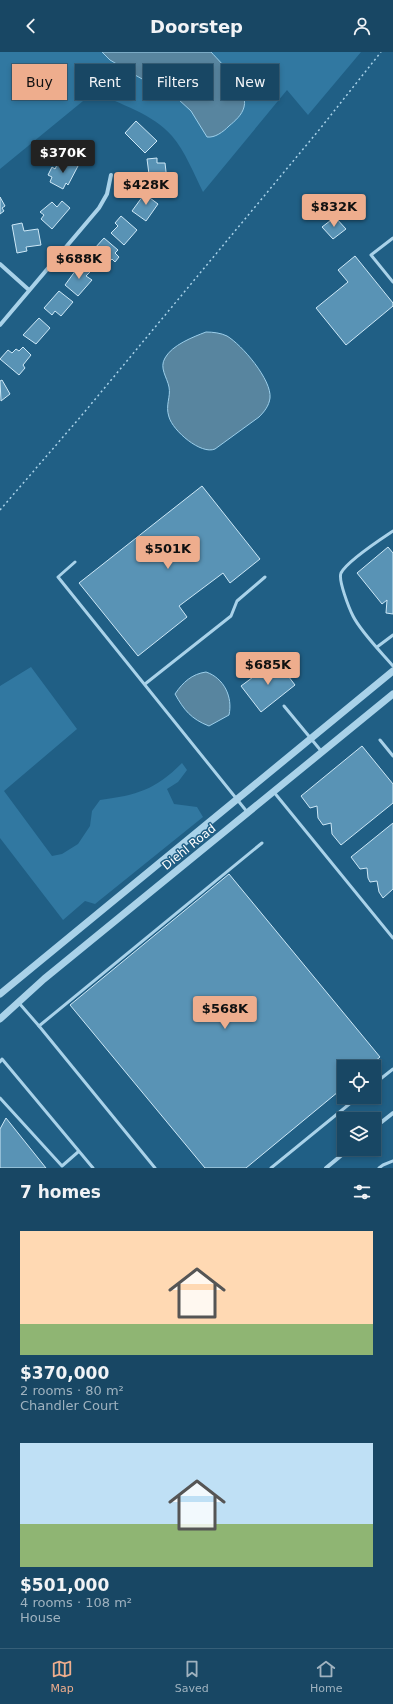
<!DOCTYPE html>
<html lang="en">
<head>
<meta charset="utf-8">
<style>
	body { margin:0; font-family:"DejaVu Sans",sans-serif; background:#25516d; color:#f1f3f6; height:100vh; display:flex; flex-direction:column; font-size:15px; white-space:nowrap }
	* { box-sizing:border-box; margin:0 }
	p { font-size:13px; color:#9fb2bf }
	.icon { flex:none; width:22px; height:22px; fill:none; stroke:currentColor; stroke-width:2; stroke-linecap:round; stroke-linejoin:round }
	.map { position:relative; height:1116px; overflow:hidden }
	.side { display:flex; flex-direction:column; background:#184764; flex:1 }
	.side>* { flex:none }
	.hud { position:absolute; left:12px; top:12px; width:369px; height:36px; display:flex; gap:8px }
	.buttons { position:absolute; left:337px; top:1008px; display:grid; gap:8px }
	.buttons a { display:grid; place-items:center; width:44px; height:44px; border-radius:0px; background:#184764; box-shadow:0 2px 6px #0003,0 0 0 1px #365f78; font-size:20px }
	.price { position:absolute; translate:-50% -34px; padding:0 9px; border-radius:4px; background:#eead8d; color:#111; font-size:13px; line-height:26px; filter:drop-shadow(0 1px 2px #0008) }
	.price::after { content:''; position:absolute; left:50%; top:24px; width:12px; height:9px; margin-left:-6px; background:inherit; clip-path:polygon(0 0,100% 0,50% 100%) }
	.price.current { background:#222; color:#fff }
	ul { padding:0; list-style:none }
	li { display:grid; align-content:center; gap:8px; height:212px; padding:0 20px }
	li span { display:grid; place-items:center; height:124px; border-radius:0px; color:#555 }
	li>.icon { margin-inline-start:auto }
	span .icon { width:72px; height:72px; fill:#fffc; stroke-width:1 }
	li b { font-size:17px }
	h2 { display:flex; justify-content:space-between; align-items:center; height:48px; padding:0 20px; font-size:17px }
	.tag { padding:0 14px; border-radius:0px; background:#184764; box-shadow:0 2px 6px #0003,0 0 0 1px #365f78; font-size:14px; line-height:36px }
	.tag.current { background:#eead8d; color:#111 }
	header { display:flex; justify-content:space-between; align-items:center; height:52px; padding:0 20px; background:#184764; font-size:18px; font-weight:700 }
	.dock { display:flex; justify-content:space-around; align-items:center; height:56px; border-top:1px solid #365f78; background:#184764; font-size:11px; color:#9fb2bf }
	.dock a { display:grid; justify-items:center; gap:2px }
	.dock .current { color:#eead8d }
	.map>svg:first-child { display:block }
	.green { fill:#3178a1 }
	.water { fill:#58859f; stroke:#9ccfeb }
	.building { fill:#5993b5; stroke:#cde8f7 }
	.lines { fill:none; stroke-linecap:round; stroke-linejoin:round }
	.path { stroke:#a9d2e9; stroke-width:1.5; stroke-dasharray:2 3; stroke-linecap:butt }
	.service { stroke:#a9d2e9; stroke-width:3 }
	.minor { stroke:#a9d2e9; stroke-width:4 }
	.tertiary { stroke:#a9d2e9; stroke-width:7 }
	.labels { text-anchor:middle; stroke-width:3; stroke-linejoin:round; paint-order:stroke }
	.street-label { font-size:12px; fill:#fff; stroke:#205f85 }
</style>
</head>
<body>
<header><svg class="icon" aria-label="back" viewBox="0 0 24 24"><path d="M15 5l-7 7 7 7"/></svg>Doorstep<svg class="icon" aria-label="person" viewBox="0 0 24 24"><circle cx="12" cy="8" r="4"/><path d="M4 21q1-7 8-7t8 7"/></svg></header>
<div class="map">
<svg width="393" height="1116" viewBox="0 0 393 1116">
	<rect width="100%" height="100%" fill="#205f85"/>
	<g class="green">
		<path d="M0 0H361L308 63 287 38 203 140C194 122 185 99 172 84 153 62 120 52 94 40L0 117Z"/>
		<path d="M31 615 77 677 4 739 52 804 62 802 78 792 90 774 92 759 100 748C137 743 155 738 182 711L187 718 178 730 167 737 174 752 197 755 203 765 95 852 85 849 63 868 0 786V634Z"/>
	</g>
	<g class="water">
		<path d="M102 0H211C222 12 249 38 244 55 242 63 235 69 229 74 223 80 215 86 207 85L191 59 178 47 135 23 110 8Z"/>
		<path d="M206 280C213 280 221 281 227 284 242 293 272 328 270 346 269 354 264 360 259 365L215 397C201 403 173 379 169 365 165 353 171 345 169 335 167 325 159 316 165 306 172 293 193 285 206 280Z"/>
		<path d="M206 620C224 626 233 645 229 663L209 674C191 667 184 658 175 642 183 630 192 622 206 620Z"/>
	</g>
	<g class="building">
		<polygon points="136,69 157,89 145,101 125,81"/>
		<polygon points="157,106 157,111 165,111 167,128 150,130 147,107"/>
		<polygon points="67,108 78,114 68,133 66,131 63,137 50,130 52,125 48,123 52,115 55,117 58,111 64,114"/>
		<polygon points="148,137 154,142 150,146 158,152 146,169 132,159"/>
		<polygon points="0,145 5,154 2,156 4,159 0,162"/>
		<polygon points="62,149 70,156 52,177 41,167 44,163 40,160 52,150 57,155"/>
		<polygon points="121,164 137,178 124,193 111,181 118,174 115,171"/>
		<polygon points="335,165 346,177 333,187 322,175"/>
		<polygon points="22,171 24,179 38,177 41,193 26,195 27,199 17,201 12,173"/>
		<polygon points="104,186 118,198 115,201 119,205 115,210 112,207 106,213 99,207 94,214 85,207"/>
		<polygon points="355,204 393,251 393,254 346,293 316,256 348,230 338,218"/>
		<polygon points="81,211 91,219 86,224 92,228 78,244 65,233"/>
		<polygon points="59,239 73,250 61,264 55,259 52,263 44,256"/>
		<polygon points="39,266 50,276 36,292 23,283"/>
		<polygon points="23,295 31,303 23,313 25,316 19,323 0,307 8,298 12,301 16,297 19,299"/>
		<polygon points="2,328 10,342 1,349 0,329"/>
		<polygon points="202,434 260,507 230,531 223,521 179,554 187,565 138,604 79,531"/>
		<polygon points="388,495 393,501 393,562 386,561 387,548 382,552 357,521"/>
		<polygon points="276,608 295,633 261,660 241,634"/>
		<polygon points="362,694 393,732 393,751 341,793 332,782 331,771 323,773 318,766 317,754 310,756 301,744"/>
		<polygon points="393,771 393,837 383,846 379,840 377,829 370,830 368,826 367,816 360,817 351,805"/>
		<polygon points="229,822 380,1005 368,1015 344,1015 344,1035 246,1116 205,1116 70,953"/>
		<polygon points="6,1066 46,1116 0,1116 0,1077"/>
	</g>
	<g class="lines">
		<polyline class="path" points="0,458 82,363 319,78 381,0"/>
		<g class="service">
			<polyline points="393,186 371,203 393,230"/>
			<path d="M393 479C381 487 347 509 341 521 338 528 349 556 353 564 361 580 381 600 393 614"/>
			<polyline points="75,510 58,525 248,761"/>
			<polyline points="377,595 393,583"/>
			<polyline points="145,632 231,564 237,549 265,525"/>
			<polyline points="284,654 322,700"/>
			<polyline points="380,688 393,704"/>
			<polyline points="273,739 393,886"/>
			<polyline points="19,951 39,974 155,1116"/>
			<polyline points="39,974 262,791"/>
			<polyline points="0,1010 2,1007 93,1116"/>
			<polyline points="374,1032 393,1017"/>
			<polyline points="0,1046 62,1114 78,1100"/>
			<polyline points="271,1116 358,1045"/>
			<polyline points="379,1116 383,1113 393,1109"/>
		</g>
		<g class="minor">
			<polyline points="0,212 29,238"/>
			<polyline points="0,273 99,156 107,142 111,123"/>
			<polyline points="374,1076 393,1061"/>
			<polyline points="326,1116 349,1097"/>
		</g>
		<g class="tertiary">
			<polyline points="0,942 393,619"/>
			<polyline points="0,967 44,927 393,642"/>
		</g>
	</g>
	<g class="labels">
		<g class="street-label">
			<text transform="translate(189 795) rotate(-39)" y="4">Diehl Road</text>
		</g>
	</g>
</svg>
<div class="buttons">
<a><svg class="icon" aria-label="locate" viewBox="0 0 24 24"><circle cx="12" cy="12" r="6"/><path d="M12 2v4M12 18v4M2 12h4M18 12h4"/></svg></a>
<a><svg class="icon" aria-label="layers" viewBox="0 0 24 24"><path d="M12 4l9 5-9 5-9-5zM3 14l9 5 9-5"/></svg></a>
</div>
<b class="price current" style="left:63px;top:122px">$370K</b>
<b class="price" style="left:146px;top:154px">$428K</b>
<b class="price" style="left:334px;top:176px">$832K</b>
<b class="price" style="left:79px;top:228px">$688K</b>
<b class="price" style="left:168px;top:518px">$501K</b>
<b class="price" style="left:268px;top:634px">$685K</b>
<b class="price" style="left:225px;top:978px">$568K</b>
<div class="hud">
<a class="tag current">Buy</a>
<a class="tag">Rent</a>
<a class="tag">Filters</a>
<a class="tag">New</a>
</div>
</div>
<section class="side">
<h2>7 homes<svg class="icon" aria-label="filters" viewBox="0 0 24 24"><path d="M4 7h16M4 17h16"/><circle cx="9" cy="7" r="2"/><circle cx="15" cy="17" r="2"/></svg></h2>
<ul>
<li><span style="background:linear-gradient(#ffd9b3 75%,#8fb573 0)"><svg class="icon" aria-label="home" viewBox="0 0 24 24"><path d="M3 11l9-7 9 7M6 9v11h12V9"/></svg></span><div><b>$370,000</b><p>2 rooms · 80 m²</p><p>Chandler Court</p></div></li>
<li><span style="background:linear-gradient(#bfe0f5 65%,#8fb573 0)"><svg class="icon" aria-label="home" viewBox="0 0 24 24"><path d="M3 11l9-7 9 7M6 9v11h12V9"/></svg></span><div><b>$501,000</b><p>4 rooms · 108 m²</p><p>House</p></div></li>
</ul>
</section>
<nav class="dock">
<a class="current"><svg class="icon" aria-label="map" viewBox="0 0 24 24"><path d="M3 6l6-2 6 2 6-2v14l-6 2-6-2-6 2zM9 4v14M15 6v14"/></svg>Map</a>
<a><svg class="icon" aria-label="saved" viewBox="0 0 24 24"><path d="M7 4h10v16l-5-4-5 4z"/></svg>Saved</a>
<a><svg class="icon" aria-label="home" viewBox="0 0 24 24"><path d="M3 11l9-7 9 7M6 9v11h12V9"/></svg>Home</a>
</nav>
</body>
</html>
